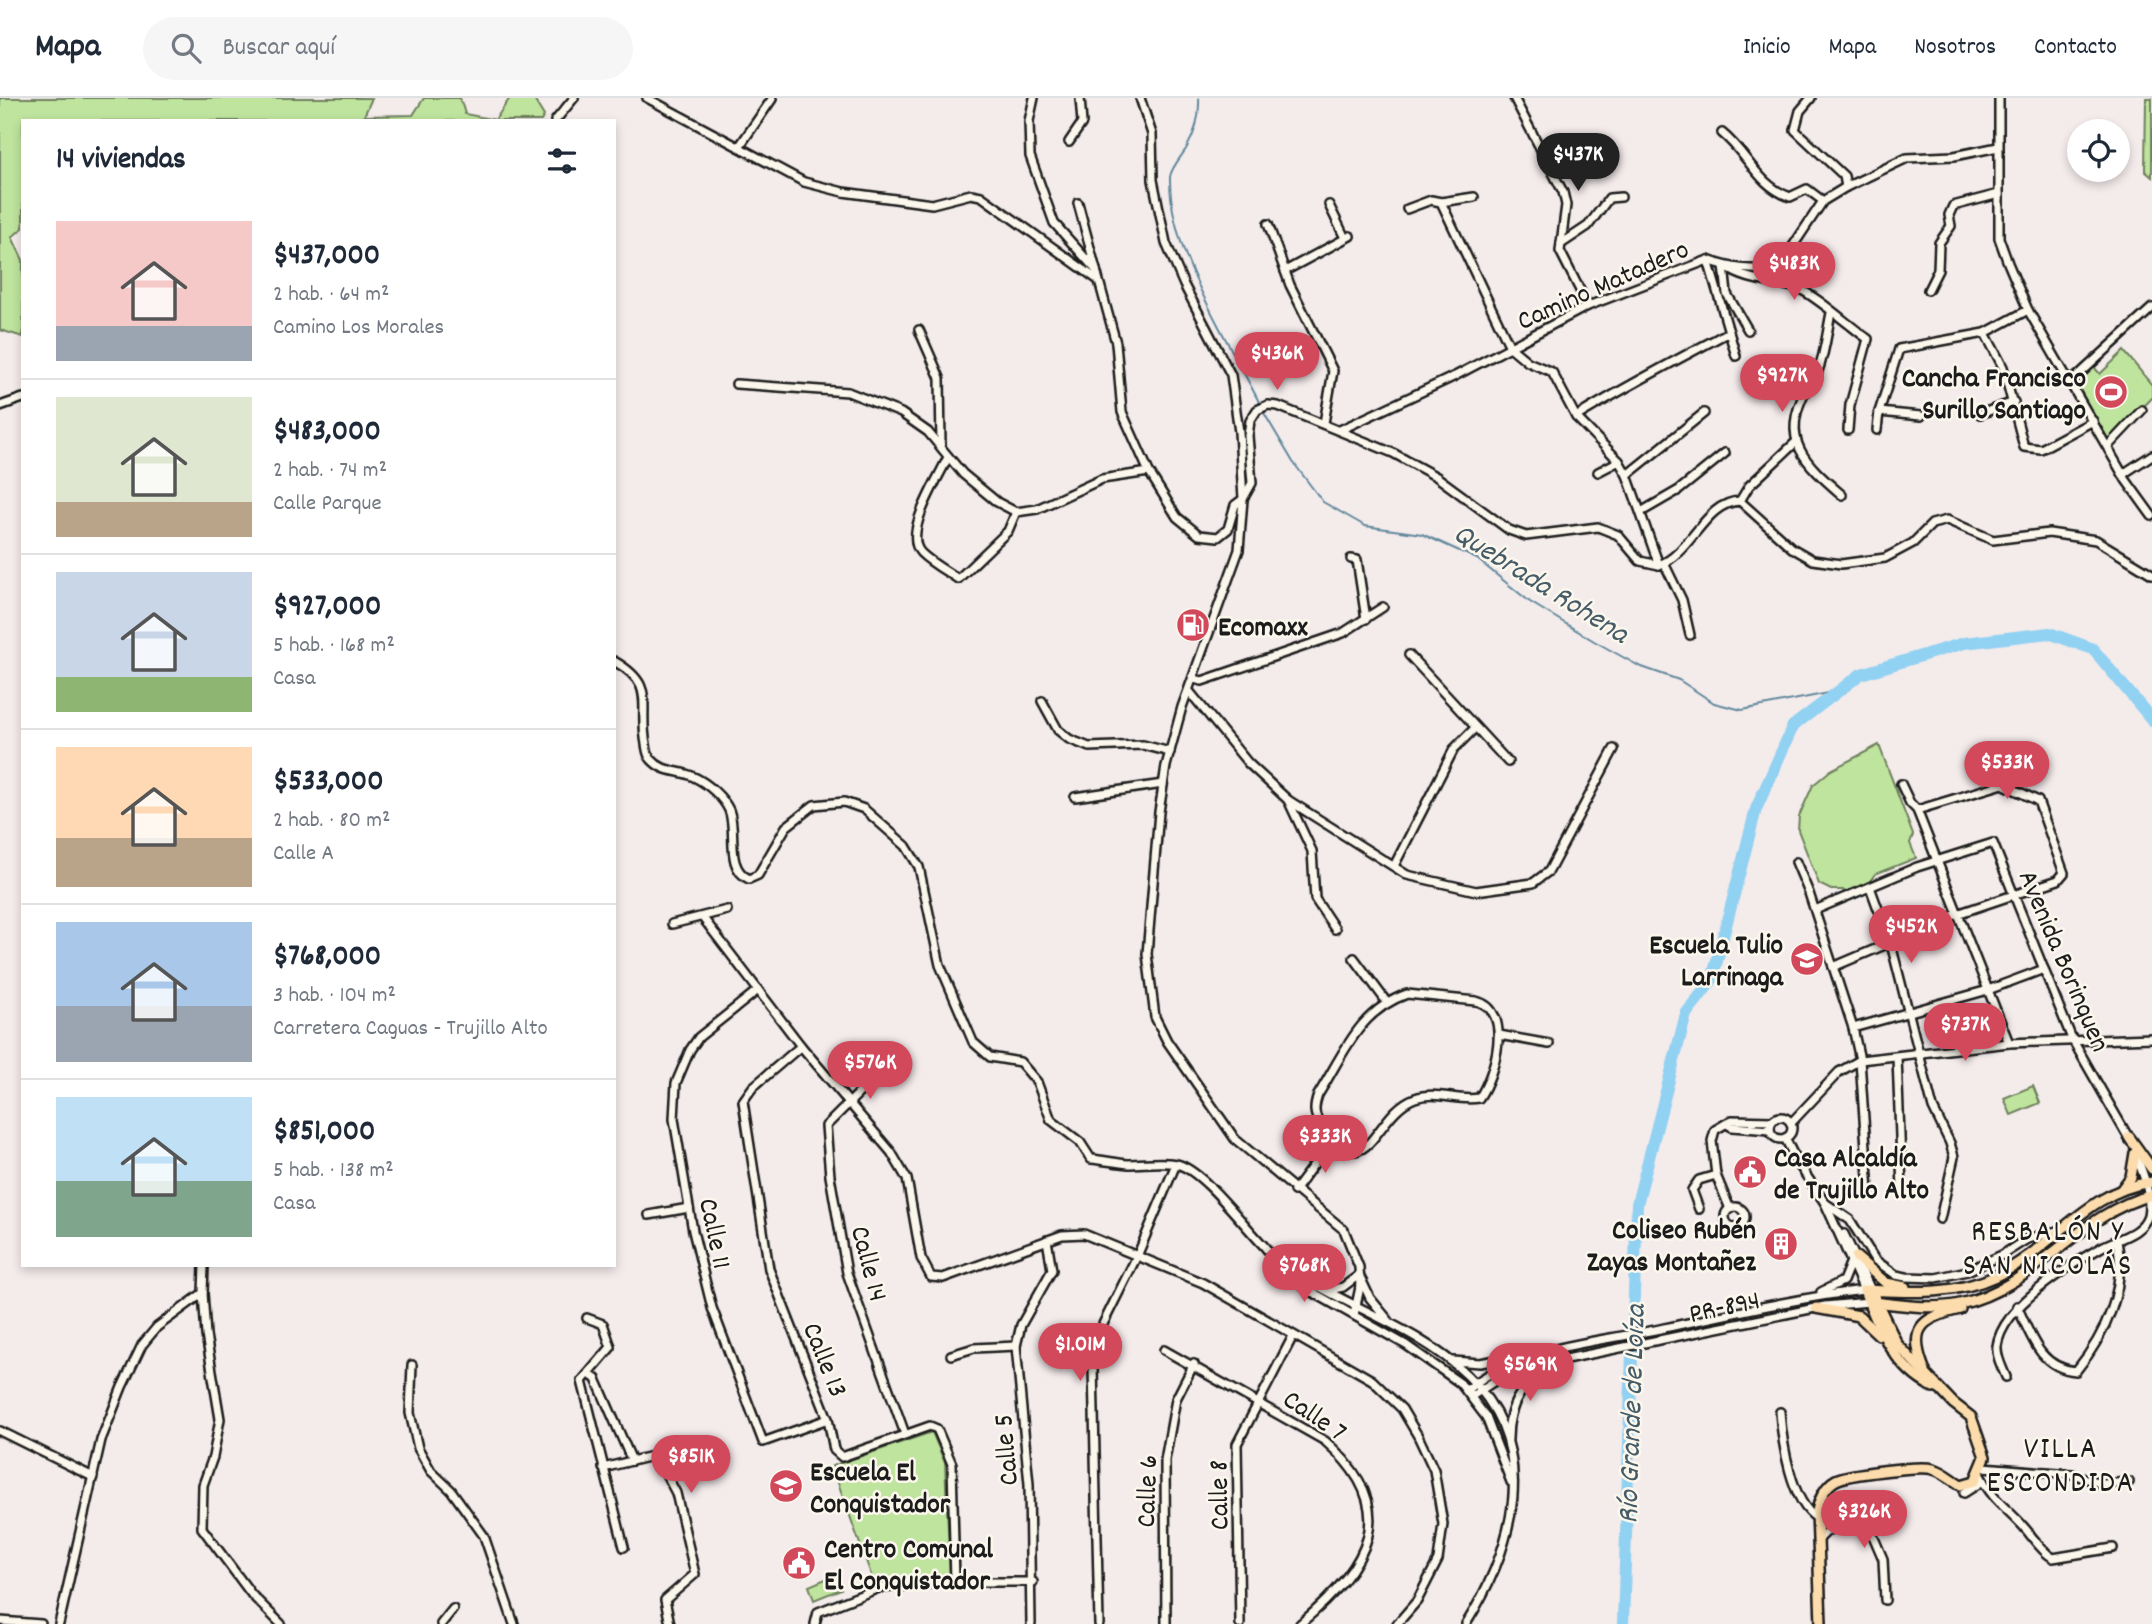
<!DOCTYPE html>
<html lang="es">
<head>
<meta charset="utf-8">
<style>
	body { margin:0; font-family:Dekko,sans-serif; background:#f6f6f7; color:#1f2937; height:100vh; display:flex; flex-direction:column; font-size:26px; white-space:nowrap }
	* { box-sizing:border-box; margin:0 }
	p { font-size:23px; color:#747a83 }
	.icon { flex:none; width:38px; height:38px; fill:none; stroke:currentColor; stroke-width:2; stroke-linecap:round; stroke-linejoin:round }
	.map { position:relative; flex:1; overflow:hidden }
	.panel { position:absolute; left:21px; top:21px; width:595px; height:1148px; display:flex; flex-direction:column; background:#fff; border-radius:0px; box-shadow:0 4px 10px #0003 }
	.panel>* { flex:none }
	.fabs { position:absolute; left:2067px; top:21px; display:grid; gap:14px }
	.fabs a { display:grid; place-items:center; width:63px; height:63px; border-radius:50%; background:#fff; box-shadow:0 4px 10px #0003; font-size:35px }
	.price { position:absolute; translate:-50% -60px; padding:0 16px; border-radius:24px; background:#d1495b; color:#fff; font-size:23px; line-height:46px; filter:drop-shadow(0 2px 4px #0008) }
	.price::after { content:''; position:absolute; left:50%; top:42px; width:21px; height:16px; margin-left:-10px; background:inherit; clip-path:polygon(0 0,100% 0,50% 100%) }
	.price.active { background:#222; color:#fff }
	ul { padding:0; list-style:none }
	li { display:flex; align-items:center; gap:21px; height:175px; padding:0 35px }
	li+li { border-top:2px solid #e0e1e3 }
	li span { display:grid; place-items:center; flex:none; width:196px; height:140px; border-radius:0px; color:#555 }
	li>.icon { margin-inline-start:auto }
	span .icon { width:84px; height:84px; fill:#fffc; stroke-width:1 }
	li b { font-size:30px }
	h2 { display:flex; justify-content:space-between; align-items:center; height:84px; padding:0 35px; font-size:30px }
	header { display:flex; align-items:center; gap:42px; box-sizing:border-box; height:98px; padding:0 35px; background:#fff; border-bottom:2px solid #e0e1e3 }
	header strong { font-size:33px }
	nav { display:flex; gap:38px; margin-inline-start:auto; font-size:24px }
	.search { width:490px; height:63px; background:#f6f6f7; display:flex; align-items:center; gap:18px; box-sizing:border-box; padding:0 24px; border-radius:38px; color:#747a83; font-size:26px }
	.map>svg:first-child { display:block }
	.green { fill:#bfe49e; stroke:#6e805d; stroke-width:2 }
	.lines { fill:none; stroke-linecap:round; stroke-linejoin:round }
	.stream { stroke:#62899c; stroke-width:2 }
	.river { stroke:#91d1f2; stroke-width:12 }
	.minor-casing { stroke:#1c1c1c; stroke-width:12 }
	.major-casing { stroke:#1c1c1c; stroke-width:14 }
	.minor { stroke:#fbf7ec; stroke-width:7 }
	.major { stroke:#fcdcac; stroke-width:9 }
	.labels { text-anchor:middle; stroke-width:5; stroke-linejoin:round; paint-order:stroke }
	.street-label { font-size:28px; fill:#1c1c1c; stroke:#fbf7ec }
	.poi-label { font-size:28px; font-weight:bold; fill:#1c1c1c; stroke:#fbf7ec; text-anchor:start }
	.water-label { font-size:30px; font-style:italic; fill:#455b67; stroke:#fbf7ec }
	.neighbourhood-label { font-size:30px; letter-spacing:2px; fill:#1c1c1c; stroke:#fbf7ec }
</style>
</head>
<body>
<header>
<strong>Mapa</strong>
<div class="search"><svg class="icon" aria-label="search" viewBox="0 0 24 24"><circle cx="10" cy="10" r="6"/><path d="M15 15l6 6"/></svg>Buscar aquí</div>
<nav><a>Inicio</a><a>Mapa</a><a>Nosotros</a><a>Contacto</a></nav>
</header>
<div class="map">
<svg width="2152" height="1526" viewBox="0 0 2152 1526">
	<rect width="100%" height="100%" fill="#f4ebeb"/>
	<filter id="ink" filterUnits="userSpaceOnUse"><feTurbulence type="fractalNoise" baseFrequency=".0143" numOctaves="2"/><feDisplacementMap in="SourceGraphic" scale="14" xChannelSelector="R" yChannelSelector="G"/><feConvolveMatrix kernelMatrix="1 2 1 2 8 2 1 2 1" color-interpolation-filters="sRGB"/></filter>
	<g filter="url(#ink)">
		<g class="green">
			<polygon points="0,0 372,0 364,18 413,17 424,0 460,0 465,16 495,22 510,0 533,0 544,18 541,23 23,23 23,130 12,139 23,162 23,239 0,232"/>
			<polygon points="2146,0 2152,0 2152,79 2145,73"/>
			<polygon points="2124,253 2152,287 2152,300 2109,344 2076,285 2094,269 2100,276"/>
			<polygon points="1879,647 1913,737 1910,745 1916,760 1875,776 1867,787 1845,796 1843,792 1831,792 1819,786 1798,732 1799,718 1813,687 1831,672"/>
			<polygon points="2033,988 2040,1005 2011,1017 2004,1000"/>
			<polygon points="932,1334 945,1365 950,1476 874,1485 832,1368"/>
			<polygon points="835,1477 841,1491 814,1502 809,1488"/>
		</g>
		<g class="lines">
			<g class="stream">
				<path d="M1199 0C1200 19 1196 34 1186 51 1181 59 1171 70 1170 79 1169 155 1226 237 1259 304"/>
				<polyline points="1264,315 1293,364 1323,404 1365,428 1422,436 1477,461 1530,504 1594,543 1639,568 1679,582 1714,605 1742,612 1839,593"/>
			</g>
			<polyline class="river" points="1623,1526 1637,1106 1686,916 1712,882 1756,711 1793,628 1861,576 1964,545 2049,535 2093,551 2152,622"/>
			<g class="minor-casing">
				<g id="minor">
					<polyline points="647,0 804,84 843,94 932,106 971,96 981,98 1098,182"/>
					<polyline points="1034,0 1029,23 1030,58 1054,125 1096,172 1116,245 1122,314 1149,374 1177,419 1199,437 1218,439 1228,431 1235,407 1243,401 1239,334 1231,277 1184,187 1166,145 1153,82 1152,36 1140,0"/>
					<polyline points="1514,0 1563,94 1566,107 1560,153 1588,208"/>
					<polyline points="1811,0 1800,13 1795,32 1844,78 1846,89"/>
					<polyline points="1999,0 1999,140 2008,165 2028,212 2126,382 2152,418"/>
					<polyline points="555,23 574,0"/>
					<path d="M1722 35C1748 56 1757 87 1790 99L1807 91 1823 103"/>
					<polyline points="1069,44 1082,25 1080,0"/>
					<polyline points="739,49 772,1"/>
					<polyline points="1553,74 1571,59 1602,47"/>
					<polyline points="1441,104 1474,99"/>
					<polyline points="1078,105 1096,172"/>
					<polyline points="1329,107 1345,140"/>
					<polyline points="1407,111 1431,102 1441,104 1510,249 1528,264 1552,274 1576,319 1619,363 1627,377 1659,467"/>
					<polyline points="1268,126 1290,187 1333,273 1324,325"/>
					<polyline points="1561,146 1588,128 1609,100 1621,99"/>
					<polyline points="1708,162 1736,258"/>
					<polyline points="1285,173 1350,138"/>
					<polyline points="1928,192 1938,172 1939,145 1951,128 1949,117 1953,108 1999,96"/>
					<path d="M1831 215C1827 234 1825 255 1818 273 1816 280 1810 285 1806 292 1779 342 1805 365 1842 397"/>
					<polyline points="919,232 940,280 941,348"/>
					<path d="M1748 232 1727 196 1724 168C1747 184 1772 183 1797 190 1811 194 1852 230 1868 241L1850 307 1848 332"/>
					<polyline points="1985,235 2003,269 2024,349 2041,351 2093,323"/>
					<polyline points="2071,284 2152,210"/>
					<polyline points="736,286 848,294 901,315 928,334 963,376 997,404 1016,414 1037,411 1102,381 1149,374"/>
					<polyline points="0,308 23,300"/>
					<polyline points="1879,314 1921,318"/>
					<polyline points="1980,316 2014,304"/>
					<path d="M1576 319C1626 288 1677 262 1729 234"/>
					<path d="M1340 332 1455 278 1588 208 1708 162C1729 170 1756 174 1779 169L1823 103 1846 89 1907 60 1954 58 1998 49"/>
					<polyline points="1877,332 1879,314 1899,251 1985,235 2028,212"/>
					<polyline points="2108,348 2142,312"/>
					<path d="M948 359C938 382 902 435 921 455 931 465 946 473 958 481L1008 433 1016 414"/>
					<polyline points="1598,374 1619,363"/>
					<polyline points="2123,376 2152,357"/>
					<polyline points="1627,377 1704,315"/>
					<polyline points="1740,403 1749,388 1796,344"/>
					<polyline points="1641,414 1679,392 1725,355"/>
					<polyline points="1351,461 1357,462 1366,521"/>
					<polyline points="1664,465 1682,502 1690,537"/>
					<polyline points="1409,557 1508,664"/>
					<path d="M614 563C658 588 638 606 646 646 647 652 647 657 651 661 664 676 678 671 694 679 707 685 723 699 729 712 738 734 724 769 749 781L758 777 786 729 814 707 844 704 864 711 906 748 919 769 940 867 973 944 990 959 1020 964 1037 984 1051 1022 1080 1044 1091 1061C1104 1062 1116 1065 1128 1066 1144 1066 1161 1063 1176 1066 1201 1070 1244 1128 1264 1148 1269 1154 1276 1163 1283 1167 1292 1172 1300 1178 1309 1183 1362 1214 1424 1235 1468 1278 1542 1351 1514 1449 1466 1526"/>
					<polyline points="1194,581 1202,583 1343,535 1383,509"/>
					<polyline points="1189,593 1248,665 1288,702 1407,777 1476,793 1533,785 1549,773 1614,651"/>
					<polyline points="1042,603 1058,632 1069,641 1089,649 1143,647 1170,654"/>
					<polyline points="1901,686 1910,705 1917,712 2009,945"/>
					<polyline points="1075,699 1163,686"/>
					<polyline points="1288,702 1312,753 1315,801 1335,831"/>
					<polyline points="1796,764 1809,795 1853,930 1860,962 1869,1094"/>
					<polyline points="1394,768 1454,651 1475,630"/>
					<polyline points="1870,789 1891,846 1933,1010 1950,1045 1954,1059 1940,1121"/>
					<polyline points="1815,812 1917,769 1993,745 2072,941 2131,1044"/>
					<polyline points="703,820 801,948 891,1054 907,1081 921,1160 931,1179 943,1180 1062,1137 1084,1136 1203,1185 1372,1282 1402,1311 1418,1338 1434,1372 1443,1426 1438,1462 1417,1503 1397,1526"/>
					<polyline points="672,826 727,812"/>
					<polyline points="1354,860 1386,903"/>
					<polyline points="1833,869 1960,815 2058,782 2064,775 2038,703 2003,686 1917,712"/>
					<polyline points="758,892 699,939 690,952 676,985 674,1021 693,1133 712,1210 763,1344 828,1321"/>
					<path d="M1407 896 1476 903C1514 912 1495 977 1479 1000 1458 1004 1436 992 1415 1000 1373 1015 1369 1093 1321 1027 1313 1016 1314 1009 1318 997 1344 956 1358 913 1407 896Z"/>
					<polyline points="1853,930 1988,892 2044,871"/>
					<polyline points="1499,937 1549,946"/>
					<polyline points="801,948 753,989 743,1003 769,1171 828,1321 834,1352 842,1359 930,1328 937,1331 952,1366 955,1484"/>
					<polyline points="1897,959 1902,1091"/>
					<polyline points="873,981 826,1028 830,1078 847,1175 905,1336"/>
					<circle cx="1781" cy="1030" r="11"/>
					<polyline points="1791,1025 1839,974 1860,962 2009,945 2152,940"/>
					<polyline points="1727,1026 1732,1029 1770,1032"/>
					<polyline points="1785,1040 1797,1064 1827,1108"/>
					<polyline points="1716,1077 1730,1111"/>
					<polyline points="1294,1093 1332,1042"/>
					<polyline points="1825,1105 1850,1122 1875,1162 1896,1177 1906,1179 1936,1180 1967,1173 2002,1157 2027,1141 2057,1133"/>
					<circle cx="1735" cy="1119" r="10"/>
					<polyline points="1699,1111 1692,1092 1699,1082 1716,1077 1712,1043 1715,1032 1732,1022 1772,1023"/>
					<polyline points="649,1117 689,1110"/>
					<polyline points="1844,1136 1871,1192"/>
					<polyline points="1282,1167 1285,1173 1307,1191 1406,1247 1460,1285 1486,1319 1511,1384"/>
					<polyline points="1361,1181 1370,1200 1389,1223"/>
					<polyline points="1329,1192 1343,1189 1359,1177"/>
					<polyline points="1821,1194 1843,1183 1851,1163"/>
					<polyline points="203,1195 206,1237 220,1321 213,1359 203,1387 202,1430 252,1497 281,1526"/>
					<path d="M2017 1208C2031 1237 2039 1270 2076 1273 2106 1236 2127 1190 2117 1143"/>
					<path d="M1354 1217 1360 1189 1359 1169 1344 1132 1235 1041 1167 943 1155 919 1147 856 1159 714 1166 668 1182 609 1239 452 1243 401 1252 385 1248 338 1250 323 1257 312 1268 307 1278 308 1393 355 1437 379 1509 432 1526 438 1598 429 1618 437 1640 463 1659 467C1692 455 1704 404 1740 403L1792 450 1813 462 1841 466 1885 460 1913 445 1932 426 1947 422 1993 442 2049 435 2096 442 2152 476"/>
					<polyline points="587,1220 603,1226 611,1249 582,1283 624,1449"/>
					<path d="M1164 1252 1325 1343C1404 1412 1368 1469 1300 1526"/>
					<polyline points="951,1257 974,1250 1016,1248"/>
					<polyline points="1453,1263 1480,1265 1524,1257"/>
					<polyline points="412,1267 410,1315 418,1350 431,1373 451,1392 484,1438 514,1526"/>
					<polyline points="589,1276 596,1281 632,1363"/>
					<path d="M2006 1279C2002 1269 1996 1259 1997 1248 2002 1209 2067 1169 2100 1150 2115 1141 2142 1137 2148 1117 2152 1096 2143 1075 2135 1055"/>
					<path d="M1467 1292C1520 1247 1597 1245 1664 1230 1730 1216 1796 1200 1864 1192L1825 1105"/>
					<polyline points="1472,1298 1496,1282 1527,1269 1825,1208 1869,1204"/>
					<path d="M1780 1314C1782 1343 1791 1405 1817 1420"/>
					<polyline points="0,1333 93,1379"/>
					<path d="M1508 1341C1508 1304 1524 1283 1556 1265"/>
					<polyline points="1983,1369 2072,1376 2103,1386 2129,1384"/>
					<polyline points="603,1370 656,1357 676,1395 695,1476 665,1502 670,1526"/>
					<path d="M1980 1377C1993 1403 2005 1408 2023 1428 2033 1439 2040 1452 2053 1460L2113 1450"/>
					<polyline points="1964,1395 1983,1383"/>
					<path d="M1818 1443C1827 1429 1849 1421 1865 1419L1883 1461 1885 1502"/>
					<polyline points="0,1523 41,1526"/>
					<polyline points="59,1526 101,1342 122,1289 142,1247 157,1229 203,1195 204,1167"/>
					<polyline points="441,1526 453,1511"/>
					<polyline points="815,1526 818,1514 879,1490 955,1484 1033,1484"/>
					<polyline points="1031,1526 1029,1386 1016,1248 1021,1227 1052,1172 1047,1142"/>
					<polyline points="1099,1526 1093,1270 1103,1226 1138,1156 1176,1066"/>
					<polyline points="1166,1526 1165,1362 1176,1301 1194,1266"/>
					<polyline points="1240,1526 1237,1346 1293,1238"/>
				</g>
			</g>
			<g class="major-casing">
				<g id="major">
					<polyline points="2129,1039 2152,1071"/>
					<polyline points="2122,1091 2131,1079 2135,1055"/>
					<polyline points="1856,1159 1886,1185 1905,1189"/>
					<path d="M1874 1204C1902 1207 1932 1212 1960 1206 2036 1189 2077 1116 2152 1097"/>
					<polyline points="1816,1210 1859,1218 1879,1237"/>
					<path d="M1925 1273C1908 1232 1919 1220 1960 1211"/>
					<path d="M1933 1289C1894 1270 1878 1229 1864 1192 1910 1194 1953 1198 1996 1178 2051 1152 2087 1092 2152 1084"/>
					<path d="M1821 1526 1817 1413C1819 1402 1825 1388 1836 1382 1847 1376 1921 1367 1933 1371 1943 1373 1952 1382 1961 1387L1975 1383 1985 1359 1971 1319 1953 1305 1897 1246 1871 1192"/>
				</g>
			</g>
			<use href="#minor" class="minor"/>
			<use href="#major" class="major"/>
		</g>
	</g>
	<defs>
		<g id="stadium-disc" transform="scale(1.75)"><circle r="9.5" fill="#d1495b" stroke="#fbf7ec"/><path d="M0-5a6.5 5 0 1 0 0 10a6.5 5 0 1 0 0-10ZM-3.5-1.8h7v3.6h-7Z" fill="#fff"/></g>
		<g id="fuel-disc" transform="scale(1.75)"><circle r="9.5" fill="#d1495b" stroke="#fbf7ec"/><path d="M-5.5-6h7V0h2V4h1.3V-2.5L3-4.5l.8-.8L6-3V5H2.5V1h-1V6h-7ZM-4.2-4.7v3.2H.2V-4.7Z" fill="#fff"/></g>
		<g id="school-disc" transform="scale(1.75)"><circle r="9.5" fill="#d1495b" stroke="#fbf7ec"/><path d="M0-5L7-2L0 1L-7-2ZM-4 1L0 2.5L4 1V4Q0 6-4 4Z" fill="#fff"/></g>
		<g id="civic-disc" transform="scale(1.75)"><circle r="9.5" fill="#d1495b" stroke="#fbf7ec"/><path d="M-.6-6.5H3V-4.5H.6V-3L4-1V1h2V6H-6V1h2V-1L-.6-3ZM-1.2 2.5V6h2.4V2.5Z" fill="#fff"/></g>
		<g id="building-disc" transform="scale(1.75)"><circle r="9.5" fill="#d1495b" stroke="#fbf7ec"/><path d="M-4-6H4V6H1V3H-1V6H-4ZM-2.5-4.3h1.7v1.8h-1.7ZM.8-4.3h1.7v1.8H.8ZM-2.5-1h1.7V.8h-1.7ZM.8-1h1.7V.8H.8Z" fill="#fff"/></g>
	</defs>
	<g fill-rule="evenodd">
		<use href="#stadium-disc" x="2111" y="294"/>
		<use href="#fuel-disc" x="1193" y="527"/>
		<use href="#school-disc" x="1807" y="861"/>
		<use href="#civic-disc" x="1750" y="1074"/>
		<use href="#building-disc" x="1781" y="1146"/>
		<use href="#school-disc" x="786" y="1388"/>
		<use href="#civic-disc" x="799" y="1465"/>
	</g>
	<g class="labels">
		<g class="street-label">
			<text transform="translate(1602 185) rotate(-24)" y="10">Camino Matadero</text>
			<text transform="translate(2066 862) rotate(67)" y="10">Avenida Borinquen</text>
			<text transform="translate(717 1135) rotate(78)" y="10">Calle 11</text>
			<text transform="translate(871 1165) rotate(75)" y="10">Calle 14</text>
			<text transform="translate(1724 1207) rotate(-12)" y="10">PR-894</text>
			<text transform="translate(827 1261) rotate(68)" y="10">Calle 13</text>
			<text transform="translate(1316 1316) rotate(34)" y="10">Calle 7</text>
			<text transform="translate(1004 1352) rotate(-95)" y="10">Calle 5</text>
			<text transform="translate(1145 1393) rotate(-88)" y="10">Calle 6</text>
			<text transform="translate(1217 1397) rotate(-91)" y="10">Calle 8</text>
		</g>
		<g class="poi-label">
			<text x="2086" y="288" text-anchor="end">Cancha Francisco<tspan x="2086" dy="32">Surillo Santiago</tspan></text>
			<text x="1218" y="537">Ecomaxx</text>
			<text x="1783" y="855" text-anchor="end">Escuela Tulio<tspan x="1783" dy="32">Larrinaga</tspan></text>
			<text x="1774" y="1068">Casa Alcaldía<tspan x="1774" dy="32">de Trujillo Alto</tspan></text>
			<text x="1756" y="1140" text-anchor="end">Coliseo Rubén<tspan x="1756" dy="32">Zayas Montañez</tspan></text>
			<text x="810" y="1382">Escuela El<tspan x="810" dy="32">Conquistador</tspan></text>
			<text x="824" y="1459">Centro Comunal<tspan x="824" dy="32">El Conquistador</tspan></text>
		</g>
		<g class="water-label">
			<text transform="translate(1542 484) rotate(32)" y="10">Quebrada Rohena</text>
			<text transform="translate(1630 1316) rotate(-88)" y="10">Río Grande de Loíza</text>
		</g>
		<g class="neighbourhood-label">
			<text x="2048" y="1142">RESBALÓN Y<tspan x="2048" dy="34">SAN NICOLÁS</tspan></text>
			<text x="2061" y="1359">VILLA<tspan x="2061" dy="34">ESCONDIDA</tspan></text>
		</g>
	</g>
</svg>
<div class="fabs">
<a><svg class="icon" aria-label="locate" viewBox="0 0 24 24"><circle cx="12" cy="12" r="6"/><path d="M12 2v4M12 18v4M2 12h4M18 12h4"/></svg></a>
</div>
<b class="price active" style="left:1578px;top:95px">$437K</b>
<b class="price" style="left:1794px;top:204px">$483K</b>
<b class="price" style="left:1277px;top:294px">$436K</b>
<b class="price" style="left:1782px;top:316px">$927K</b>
<b class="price" style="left:2007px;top:703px">$533K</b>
<b class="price" style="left:1911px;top:867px">$452K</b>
<b class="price" style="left:1965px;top:965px">$737K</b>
<b class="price" style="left:870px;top:1003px">$576K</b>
<b class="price" style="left:1325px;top:1077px">$333K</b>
<b class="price" style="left:1304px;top:1206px">$768K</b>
<b class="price" style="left:1080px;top:1285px">$1.01M</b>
<b class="price" style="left:1530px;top:1305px">$569K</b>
<b class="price" style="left:691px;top:1397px">$851K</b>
<b class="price" style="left:1864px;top:1452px">$326K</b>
<section class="panel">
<h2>14 viviendas<svg class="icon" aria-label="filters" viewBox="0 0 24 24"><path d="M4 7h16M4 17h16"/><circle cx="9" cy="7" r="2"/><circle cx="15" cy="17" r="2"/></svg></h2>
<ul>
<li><span style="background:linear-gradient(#f6c9c9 75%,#9aa5b1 0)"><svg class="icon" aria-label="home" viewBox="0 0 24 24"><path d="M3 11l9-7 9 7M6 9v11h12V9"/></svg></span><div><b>$437,000</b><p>2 hab. · 64 m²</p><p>Camino Los Morales</p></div></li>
<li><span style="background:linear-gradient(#dfe7d0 75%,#b9a48a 0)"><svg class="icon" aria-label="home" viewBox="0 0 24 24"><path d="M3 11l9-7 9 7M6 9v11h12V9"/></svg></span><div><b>$483,000</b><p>2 hab. · 74 m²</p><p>Calle Parque</p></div></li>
<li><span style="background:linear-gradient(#c9d6e8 75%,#8fb573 0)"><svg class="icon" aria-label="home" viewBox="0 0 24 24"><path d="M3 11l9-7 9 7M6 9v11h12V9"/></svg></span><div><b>$927,000</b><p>5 hab. · 168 m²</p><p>Casa</p></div></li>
<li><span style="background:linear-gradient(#ffd9b3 65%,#b9a48a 0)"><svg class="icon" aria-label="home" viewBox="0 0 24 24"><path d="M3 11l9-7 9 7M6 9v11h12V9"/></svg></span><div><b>$533,000</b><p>2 hab. · 80 m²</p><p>Calle A</p></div></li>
<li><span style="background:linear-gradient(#a9c7e8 60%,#9aa5b1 0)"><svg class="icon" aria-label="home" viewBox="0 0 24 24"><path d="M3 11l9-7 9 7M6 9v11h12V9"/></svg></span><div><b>$768,000</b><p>3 hab. · 104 m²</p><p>Carretera Caguas - Trujillo Alto</p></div></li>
<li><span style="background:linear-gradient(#bfe0f5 60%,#7fa58c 0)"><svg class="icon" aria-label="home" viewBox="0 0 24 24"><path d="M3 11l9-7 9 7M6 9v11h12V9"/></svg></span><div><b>$851,000</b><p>5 hab. · 138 m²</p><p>Casa</p></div></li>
</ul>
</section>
</div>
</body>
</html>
